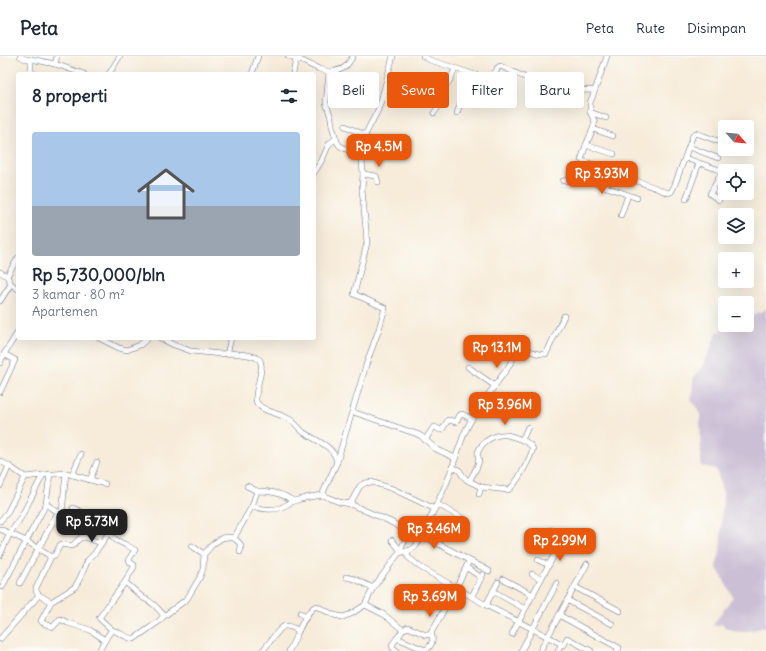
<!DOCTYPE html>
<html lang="id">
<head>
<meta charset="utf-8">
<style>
	body { margin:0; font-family:Delius,sans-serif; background:#f2f2f3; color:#1f2937; height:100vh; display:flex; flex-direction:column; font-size:15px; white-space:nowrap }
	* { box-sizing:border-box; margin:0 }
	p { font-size:13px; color:#747a83 }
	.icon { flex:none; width:22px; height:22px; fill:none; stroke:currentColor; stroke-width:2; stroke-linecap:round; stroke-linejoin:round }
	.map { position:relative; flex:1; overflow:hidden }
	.drawer { position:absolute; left:16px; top:16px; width:300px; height:268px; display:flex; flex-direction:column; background:#fff; border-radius:4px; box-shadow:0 4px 16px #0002 }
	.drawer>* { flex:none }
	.banner { position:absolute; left:328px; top:16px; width:378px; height:36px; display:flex; gap:8px }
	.needle { width:26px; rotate:117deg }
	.controls { position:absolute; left:718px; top:64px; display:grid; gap:8px }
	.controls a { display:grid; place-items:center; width:36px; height:36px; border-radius:4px; background:#fff; box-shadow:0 4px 16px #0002; font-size:20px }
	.price { position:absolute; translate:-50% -34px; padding:0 9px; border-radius:8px; background:#ea580c; color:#fff; font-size:13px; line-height:26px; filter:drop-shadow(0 1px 2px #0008) }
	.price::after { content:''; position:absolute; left:50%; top:24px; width:12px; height:9px; margin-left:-6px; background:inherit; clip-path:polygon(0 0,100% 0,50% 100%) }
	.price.on { background:#222; color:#fff }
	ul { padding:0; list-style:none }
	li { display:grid; align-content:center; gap:8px; height:212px; padding:0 16px }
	li span { display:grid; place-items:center; height:124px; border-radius:4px; color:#555 }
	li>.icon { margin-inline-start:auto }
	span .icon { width:72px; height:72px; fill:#fffc; stroke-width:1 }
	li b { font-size:17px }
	h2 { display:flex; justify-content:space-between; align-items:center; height:48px; padding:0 16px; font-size:17px }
	.chip { padding:0 14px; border-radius:4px; background:#fff; box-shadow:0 4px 16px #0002; font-size:14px; line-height:36px }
	.chip.on { background:#ea580c; color:#fff }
	header { display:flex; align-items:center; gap:24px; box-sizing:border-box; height:56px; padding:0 20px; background:#fff; border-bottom:1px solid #e0e1e3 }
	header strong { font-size:19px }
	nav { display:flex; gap:22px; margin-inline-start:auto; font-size:14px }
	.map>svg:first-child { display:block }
	.industrial { fill:#cbbfd5 }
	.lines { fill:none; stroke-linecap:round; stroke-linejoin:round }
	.street-casing { stroke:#687189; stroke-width:6 }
	.street { stroke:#fff; stroke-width:5 }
</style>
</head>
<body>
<header>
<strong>Peta</strong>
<nav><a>Peta</a><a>Rute</a><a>Disimpan</a></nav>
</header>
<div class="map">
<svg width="766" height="595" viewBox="0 0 766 595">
	<rect width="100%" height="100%" fill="#fdfcf7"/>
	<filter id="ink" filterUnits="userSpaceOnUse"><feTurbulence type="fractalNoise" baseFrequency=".025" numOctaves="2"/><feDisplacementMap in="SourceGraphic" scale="8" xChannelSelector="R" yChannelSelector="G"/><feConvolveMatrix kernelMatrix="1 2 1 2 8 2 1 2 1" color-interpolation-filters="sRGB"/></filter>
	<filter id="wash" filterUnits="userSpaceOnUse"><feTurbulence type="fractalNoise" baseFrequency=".012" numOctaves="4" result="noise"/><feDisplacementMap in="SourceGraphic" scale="16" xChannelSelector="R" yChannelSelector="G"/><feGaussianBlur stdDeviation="0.9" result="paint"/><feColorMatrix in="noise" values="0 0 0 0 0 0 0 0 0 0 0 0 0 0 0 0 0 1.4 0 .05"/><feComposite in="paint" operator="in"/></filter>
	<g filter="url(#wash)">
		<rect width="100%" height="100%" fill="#f7ecda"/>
		<polygon class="industrial" points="766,252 766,571 753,574 739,576 726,572 722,568 716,570 713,569 733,541 716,510 720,497 723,437 716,413 701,410 700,356 691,343 694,321 703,311 717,276 723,274 728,269 747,269 747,267 756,257 762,256"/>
	</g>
	<g filter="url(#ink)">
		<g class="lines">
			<g class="street-casing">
				<g id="street">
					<polyline points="20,0 25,3 31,3 55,8 84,18"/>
					<path d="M423 0 430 4 491 24 494 17 497 14V12L500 10C515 16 530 25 546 29 561 33 579 35 595 34L607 0"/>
					<polyline points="31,3 31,15 33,18"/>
					<polyline points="55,8 57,0"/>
					<path d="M329 16C344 14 346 12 353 0"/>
					<polyline points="109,18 120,0"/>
					<polyline points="252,18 258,0"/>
					<polyline points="293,18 296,3"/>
					<path d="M595 34 590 47V56L595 66 593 73 586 89 581 104C610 116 640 125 668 137L671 136 674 131 693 79 696 77 718 85"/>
					<polyline points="590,56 606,62"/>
					<polyline points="434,57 437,53 442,35 450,24 455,13"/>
					<polyline points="457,57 467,30 471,18"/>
					<polyline points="345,70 365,79 367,83 364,100"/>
					<polyline points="593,73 613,80"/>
					<polyline points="365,79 378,54 381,45 393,0"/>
					<polyline points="586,89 614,98"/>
					<polyline points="689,91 718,102"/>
					<polyline points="685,102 699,107 686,143"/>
					<polyline points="699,107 720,114 722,116 710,138 719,144"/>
					<polyline points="607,114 601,129 637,142"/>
					<polyline points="314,117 322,104 329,88 336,82"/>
					<polyline points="363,118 376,120 378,126"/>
					<polyline points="570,118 580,122"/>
					<polyline points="563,125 581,122 601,129"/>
					<polyline points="621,159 628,139"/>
					<polyline points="0,216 7,220 11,228 0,245"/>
					<polyline points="7,220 18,202"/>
					<polyline points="11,228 18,233"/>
					<polyline points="99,282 119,292 127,294 140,289 148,282"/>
					<path d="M160 282 174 289 191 295 221 298 230 297 248 299 255 301 260 304C261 307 262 310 261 313 261 321 253 341 257 347 263 356 278 357 287 362 295 365 297 371 303 376 316 385 333 389 337 406"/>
					<polyline points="227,298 231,282"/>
					<polyline points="0,307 4,298 18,276"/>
					<polyline points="468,311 495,330"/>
					<polyline points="0,336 15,304 4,298"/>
					<polyline points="489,338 528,355"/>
					<polyline points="353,356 417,378 421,380 436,393 455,402"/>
					<polyline points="425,384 433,372 435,371 440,374 442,374 448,364 449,364 456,366 460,359 462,358 472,363"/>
					<polyline points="0,405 9,410 25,421 43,419"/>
					<polyline points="452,411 459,414 463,420 467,424 481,431 479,438"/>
					<polyline points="72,419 81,398"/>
					<polyline points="90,424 97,406"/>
					<path d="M469 425C472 420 476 414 478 408 480 404 477 400 478 396 482 385 496 377 507 379 512 380 517 382 522 384"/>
					<polyline points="0,430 9,410"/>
					<polyline points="247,430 257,435 252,450"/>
					<path d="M481 431 508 434C516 430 530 402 533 393 531 388 527 386 522 384L528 371"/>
					<path d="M257 435C270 435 283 437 293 445"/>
					<polyline points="322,439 339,446 350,448 389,465 420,482"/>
					<polyline points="46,448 50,418"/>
					<polyline points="350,448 360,430 365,427 372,426 393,433 435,453"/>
					<polyline points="437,448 464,463"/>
					<polyline points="73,452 88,459 92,466 112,480 116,484 126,489 135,494 129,503 130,506 134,509 134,511 125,526 99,562 112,574"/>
					<polyline points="58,456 62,456 66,417"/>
					<polyline points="0,465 7,457 25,421"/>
					<polyline points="0,473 26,485 50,500 50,503 36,532 36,535 39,539 51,546"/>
					<polyline points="422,479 489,515"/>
					<path d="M234 482C241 488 242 488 240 496"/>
					<polyline points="392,484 400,494"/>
					<polyline points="543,488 557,495"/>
					<polyline points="192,490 204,498"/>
					<polyline points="406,495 408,501 420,511 486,549 560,587 561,589 558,595"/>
					<polyline points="399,497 409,476"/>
					<polyline points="0,499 10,477 20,463 43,419 66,417 105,428"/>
					<polyline points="50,501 55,499 60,489 62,488 72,490 80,482 84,481 101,487"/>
					<polyline points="538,504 549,509"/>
					<polyline points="467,512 482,522"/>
					<polyline points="346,521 355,523 373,532"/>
					<polyline points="503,523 533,539"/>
					<polyline points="541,523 564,481 551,474"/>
					<path d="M125 526 143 542C151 545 159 553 164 560"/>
					<polyline points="2,531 46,448 58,456 20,527"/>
					<polyline points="575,531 620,555"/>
					<polyline points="493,535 525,553"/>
					<polyline points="472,540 483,518"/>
					<polyline points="567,544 612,568"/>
					<polyline points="365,549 383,558 403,574 392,589 393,592 397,595"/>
					<polyline points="486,549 498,526"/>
					<polyline points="300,557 306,562"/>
					<polyline points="559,559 619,592 617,595"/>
					<polyline points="403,574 404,573 408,571 426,579 429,579 431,577 457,530 469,505"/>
					<polyline points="512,578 541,523 532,518"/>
					<path d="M397 582 425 594C432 591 434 583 431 577"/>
					<polyline points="0,583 39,539"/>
					<polyline points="105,584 90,574 68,567 60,563 53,571 43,567 41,565 51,546 75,531 80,522 88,504 94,498 108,478"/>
					<polyline points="561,588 564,589 567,582 591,595"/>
					<path d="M99 595 108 579 112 574C120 576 127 583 134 583L158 566 164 560 187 543 200 521 203 513 204 498 213 488 222 482 227 481 234 482 252 450C261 453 270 455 280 452 285 450 289 447 294 445 304 442 313 440 322 439L337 406 366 309 379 273 385 252 354 238 367 187 366 173 362 134 363 118 362 104 364 100 346 93 340 90 337 86 332 70 331 62 326 47 329 16 319 13 298 3 288 0"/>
					<path d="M262 595C268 590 280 569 286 570 290 570 295 573 299 574"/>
					<path d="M289 595C295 584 305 555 316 550L334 559 343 561 351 558 365 549 373 532 399 497 411 494 416 490 425 473 447 426 464 378 469 368 477 354 507 313 515 299 518 296 530 295 539 298H546L564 260"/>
					<polyline points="521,595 557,527"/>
					<polyline points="540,595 587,508"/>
				</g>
			</g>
			<use href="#street" class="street"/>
		</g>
	</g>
</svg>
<div class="controls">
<a><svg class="needle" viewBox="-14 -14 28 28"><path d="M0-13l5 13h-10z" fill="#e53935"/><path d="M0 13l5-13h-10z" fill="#747a83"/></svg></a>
<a><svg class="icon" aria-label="locate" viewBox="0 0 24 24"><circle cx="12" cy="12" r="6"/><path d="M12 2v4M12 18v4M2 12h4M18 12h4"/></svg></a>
<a><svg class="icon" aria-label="layers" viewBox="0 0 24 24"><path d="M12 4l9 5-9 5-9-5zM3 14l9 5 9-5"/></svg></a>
<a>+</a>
<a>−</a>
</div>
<b class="price" style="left:379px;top:112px">Rp 4.5M</b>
<b class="price" style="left:602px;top:139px">Rp 3.93M</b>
<b class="price" style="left:497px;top:313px">Rp 13.1M</b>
<b class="price" style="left:505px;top:370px">Rp 3.96M</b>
<b class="price on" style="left:92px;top:487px">Rp 5.73M</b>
<b class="price" style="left:434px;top:494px">Rp 3.46M</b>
<b class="price" style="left:560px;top:506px">Rp 2.99M</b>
<b class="price" style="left:430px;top:562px">Rp 3.69M</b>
<div class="banner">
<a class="chip">Beli</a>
<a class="chip on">Sewa</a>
<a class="chip">Filter</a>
<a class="chip">Baru</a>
</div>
<section class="drawer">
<h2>8 properti<svg class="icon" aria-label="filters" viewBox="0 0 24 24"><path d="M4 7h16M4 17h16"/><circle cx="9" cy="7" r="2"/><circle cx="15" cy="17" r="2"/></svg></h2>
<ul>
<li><span style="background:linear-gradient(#a9c7e8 60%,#9aa5b1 0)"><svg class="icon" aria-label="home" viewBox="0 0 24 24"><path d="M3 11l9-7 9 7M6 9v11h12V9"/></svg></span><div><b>Rp 5,730,000/bln</b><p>3 kamar · 80 m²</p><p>Apartemen</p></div></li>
</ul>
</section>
</div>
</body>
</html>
